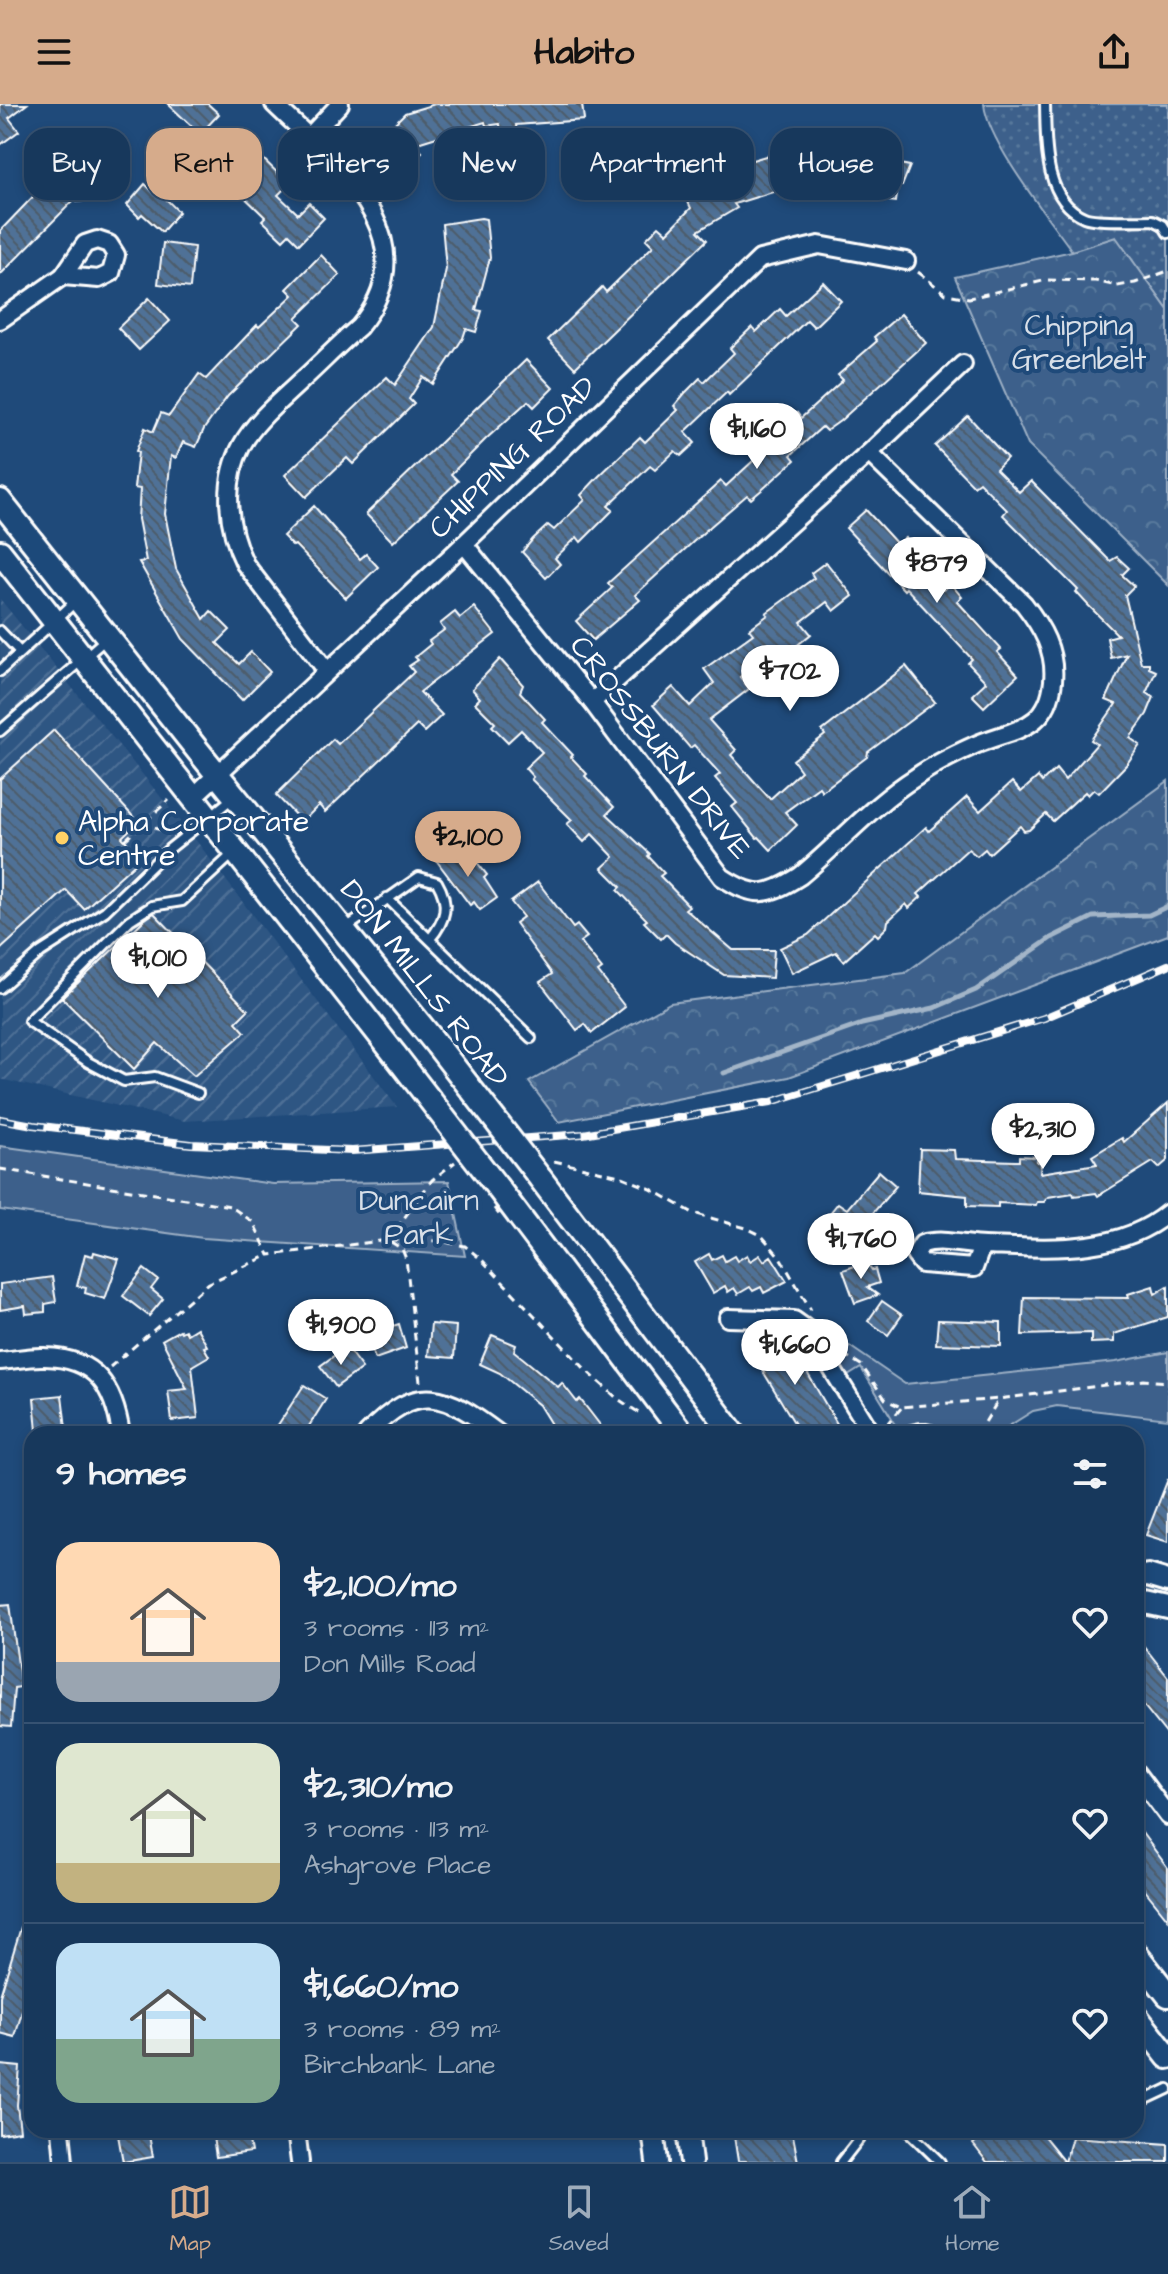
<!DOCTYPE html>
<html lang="en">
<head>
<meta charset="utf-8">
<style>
	body { margin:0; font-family:"Architects Daughter",sans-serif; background:#244365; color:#f1f3f6; height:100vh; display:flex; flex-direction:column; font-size:30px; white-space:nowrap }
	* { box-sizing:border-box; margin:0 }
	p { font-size:26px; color:#9eacbb }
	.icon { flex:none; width:44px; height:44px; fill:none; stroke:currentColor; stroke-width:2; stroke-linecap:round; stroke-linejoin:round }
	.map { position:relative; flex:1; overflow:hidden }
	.details { position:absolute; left:24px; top:1322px; width:1120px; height:712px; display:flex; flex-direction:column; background:#17385c; border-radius:24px; box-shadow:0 4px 12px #0003,0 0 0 2px #365272 }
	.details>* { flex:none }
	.hud { position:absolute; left:24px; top:24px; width:1120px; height:72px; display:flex; gap:16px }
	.price { position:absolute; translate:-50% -68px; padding:0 18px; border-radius:28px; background:#fff; color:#222; font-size:26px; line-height:52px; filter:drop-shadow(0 2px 4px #0008) }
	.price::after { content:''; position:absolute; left:50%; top:48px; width:24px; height:18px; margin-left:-12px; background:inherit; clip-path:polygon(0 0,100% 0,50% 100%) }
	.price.current { background:#d6ab8b; color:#111 }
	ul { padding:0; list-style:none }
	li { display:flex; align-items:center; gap:24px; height:200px; padding:0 32px }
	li+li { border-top:2px solid #365272 }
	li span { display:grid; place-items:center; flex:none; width:224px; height:160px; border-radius:24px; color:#555 }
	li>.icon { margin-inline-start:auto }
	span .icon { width:96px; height:96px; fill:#fffc; stroke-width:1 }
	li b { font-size:34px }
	h2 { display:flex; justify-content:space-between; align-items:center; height:96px; padding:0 32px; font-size:34px }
	.chip { padding:0 28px; border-radius:24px; background:#17385c; box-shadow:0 4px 12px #0003,0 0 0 2px #365272; font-size:28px; line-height:72px }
	.chip.current { background:#d6ab8b; color:#111 }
	header { display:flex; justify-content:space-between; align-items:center; height:104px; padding:0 32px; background:#d6ab8b; color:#111; font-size:36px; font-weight:700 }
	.dock { display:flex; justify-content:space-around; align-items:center; height:112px; border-top:2px solid #365272; background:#17385c; font-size:22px; color:#9eacbb }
	.dock a { display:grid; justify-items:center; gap:4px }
	.dock .current { color:#d6ab8b }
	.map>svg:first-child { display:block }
	.industrial { fill:url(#industrial-furrows) }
	.grass { fill:url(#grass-dots); stroke:#9eb0c5; stroke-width:2 }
	.forest { fill:url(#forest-crowns); stroke:#9eb0c5; stroke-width:2 }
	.green { fill:#3c618b; stroke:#9eb0c5; stroke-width:2 }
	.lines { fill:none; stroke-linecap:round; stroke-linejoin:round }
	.stream { stroke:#a3b5c8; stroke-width:5 }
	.building { fill:url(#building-back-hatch); stroke:#fff; stroke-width:2 }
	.service-casing { stroke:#fff; stroke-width:14 }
	.minor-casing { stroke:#fff; stroke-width:22 }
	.tertiary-casing { stroke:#fff; stroke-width:26 }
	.secondary-casing { stroke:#fff; stroke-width:28 }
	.path { stroke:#fff; stroke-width:3; stroke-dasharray:8 6; stroke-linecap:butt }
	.service { stroke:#1f4a7a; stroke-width:8 }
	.minor { stroke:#1f4a7a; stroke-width:16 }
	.tertiary { stroke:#1f4a7a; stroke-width:20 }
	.secondary { stroke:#1f4a7a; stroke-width:22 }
	.rail-casing { stroke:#fff; stroke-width:8 }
	.rail { stroke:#1f4a7a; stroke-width:5; stroke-dasharray:15; stroke-linecap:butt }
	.secondary-bridge-casing { stroke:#fff; stroke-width:28; stroke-linecap:butt }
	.path-bridge { stroke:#fff; stroke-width:3; stroke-dasharray:8 6; stroke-linecap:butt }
	.secondary-bridge { stroke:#1f4a7a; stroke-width:22 }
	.poi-dot { fill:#ffd166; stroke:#1f4a7a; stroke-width:3 }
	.labels { text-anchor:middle; stroke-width:8; stroke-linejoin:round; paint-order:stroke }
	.park-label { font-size:30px; fill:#d8dfe8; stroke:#1f4a7a }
	.street-label { font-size:30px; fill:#fff; stroke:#1f4a7a }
	.poi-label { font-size:30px; fill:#fff; stroke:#1f4a7a; text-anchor:start }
</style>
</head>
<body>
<header><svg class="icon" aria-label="menu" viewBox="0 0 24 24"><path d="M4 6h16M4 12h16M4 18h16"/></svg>Habito<svg class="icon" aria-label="share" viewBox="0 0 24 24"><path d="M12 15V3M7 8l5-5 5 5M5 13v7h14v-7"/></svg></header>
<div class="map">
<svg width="1168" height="2058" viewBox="0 0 1168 2058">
	<defs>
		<pattern id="industrial-furrows" width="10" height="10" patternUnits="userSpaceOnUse" patternTransform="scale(2)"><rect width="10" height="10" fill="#2e5683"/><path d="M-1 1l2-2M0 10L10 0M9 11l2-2" fill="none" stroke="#4d6f96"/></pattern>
		<pattern id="grass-dots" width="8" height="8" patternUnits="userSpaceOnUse" patternTransform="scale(2)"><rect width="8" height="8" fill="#3c618b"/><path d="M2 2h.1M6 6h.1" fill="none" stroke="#59799c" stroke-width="1.8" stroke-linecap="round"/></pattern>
		<pattern id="forest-crowns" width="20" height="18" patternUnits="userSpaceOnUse" patternTransform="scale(2)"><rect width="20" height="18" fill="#3c618b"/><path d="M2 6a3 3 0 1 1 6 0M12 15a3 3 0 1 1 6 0" fill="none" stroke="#59799c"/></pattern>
		<pattern id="building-back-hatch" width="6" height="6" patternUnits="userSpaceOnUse" patternTransform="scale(2)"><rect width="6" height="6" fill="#507197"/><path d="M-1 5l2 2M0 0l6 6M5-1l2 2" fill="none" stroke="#4e5b6a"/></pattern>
	</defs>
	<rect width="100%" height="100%" fill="#1f4a7a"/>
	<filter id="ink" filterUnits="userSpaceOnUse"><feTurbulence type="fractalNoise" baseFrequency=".0125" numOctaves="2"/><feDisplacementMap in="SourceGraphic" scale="16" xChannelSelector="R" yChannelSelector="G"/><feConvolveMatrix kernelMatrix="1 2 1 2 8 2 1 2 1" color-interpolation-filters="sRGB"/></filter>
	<g filter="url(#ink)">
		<polygon class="industrial" points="0,495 195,735 397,1003 185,1017 0,975"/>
		<path class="grass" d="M984 0H1168V206L1116 134 1072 147C1048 113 988 39 984 0Z"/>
		<g class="forest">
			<polygon points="1116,133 1168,206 1168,481 1028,341 955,173 1072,147"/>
			<polygon points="1168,677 1168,831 789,973 559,1018 529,978 670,899 905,869"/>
		</g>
		<g class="green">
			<polygon points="0,1042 273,1080 449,1077 465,1152 203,1134 0,1106"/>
			<polygon points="829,1228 905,1280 1116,1258 1168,1248 1168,1315 1057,1302 1033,1307 996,1330 954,1330 935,1324 898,1324 861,1264 848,1272 823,1233"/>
		</g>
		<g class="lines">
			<polyline class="stream" points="724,969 862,920 934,904 976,886 1051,834 1093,813 1149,811 1168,802"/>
		</g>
		<g class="building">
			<polygon points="0,0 27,0 9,14 19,27 0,41"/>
			<polygon points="168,0 208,0 219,10 200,30"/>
			<polygon points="435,0 582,0 584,16 516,21 518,37 502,39 500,20 486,22 485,18 414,40 422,48 397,71 375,49 389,35 384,30 405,9"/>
			<polygon points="212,24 235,48 237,45 249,57 257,49 289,80 278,91 298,110 309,99 324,114 299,140 289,130 283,136 262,116 265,113 207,57 201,63 186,49"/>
			<polygon points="769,51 771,60 790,54 866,53 910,62 902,82 898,82 896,98 856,93 857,82 792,82 734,100 737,104 698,127 707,136 575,264 548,236 602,183 606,188 653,142 646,135 659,122 667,129 691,104 688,98 741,65 739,60"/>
			<polygon points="114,61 118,93 77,98 73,66"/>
			<polygon points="50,75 73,97 0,171 0,127"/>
			<polygon points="145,80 157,91 159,88 179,108 162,128 142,110 139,113 127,101"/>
			<polygon points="481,114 486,115 490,154 476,206 482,207 476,228 466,225 463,234 433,280 423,273 409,295 414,300 353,360 347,354 306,393 285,371 387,273 395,281 434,223 446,165 442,120"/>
			<polygon points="163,139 194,143 190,184 158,180"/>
			<polygon points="321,151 340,171 296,214 302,220 228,292 204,325 196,343 183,338 176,354 171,352 165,410 176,465 204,515 211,507 230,526 217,539 239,560 251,548 270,568 242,596 183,535 139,458 146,457 138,415 140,385 134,384 138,348 136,347 145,324 153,328 161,309 169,312 199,270 206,275 257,221 259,223 293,191 287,185"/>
			<polygon points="823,178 841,197 814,223 807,216 729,291 727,288 685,328 695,339 681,352 675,347 655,366 650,362 608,402 613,406 581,438 577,433 555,454 560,460 546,474 522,448 533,435 548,421 554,426 585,396 581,391 598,373 640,333 645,338 678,306 674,302 685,289 700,274 704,278 734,249 730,244 752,223 756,228 780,205 786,212"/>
			<polygon points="149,194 170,217 139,246 118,224"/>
			<polygon points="901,210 926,239 840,317 826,327 822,323 791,351 795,356 764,384 751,395 747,391 704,428 635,491 640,496 593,536 576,517 612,484 608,479 721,377 726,382 767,344 763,339 797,309 801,314 843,276 838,271 877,237 874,233"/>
			<polygon points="526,256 553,284 534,303 528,297 486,335 451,370 458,377 393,438 366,410"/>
			<polygon points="968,312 1007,354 996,365 1019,388 1031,377 1110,457 1117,453 1129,464 1122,471 1134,482 1125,491 1141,559 1149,559 1149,564 1156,567 1146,589 1154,593 1147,610 1130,634 1140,641 1126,661 1099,689 1094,685 1088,691 1085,688 1053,717 1046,710 1029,726 1024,727 1020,722 989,750 985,745 977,752 968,745 918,790 921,793 909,804 906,800 888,817 887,823 878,832 875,829 844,857 836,848 792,869 780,844 808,831 926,723 929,727 967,693 980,707 1012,678 1021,688 1038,673 1042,678 1056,665 1065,676 1097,640 1091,636 1116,600 1106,596 1127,550 1111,554 1107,534 1118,531 1088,501 1076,488 1078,486 1003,411 1007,406 979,378 974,382 935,342"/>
			<polygon points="314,402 360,455 366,450 378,463 346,494 295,441 293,442 283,432"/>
			<polygon points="866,406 898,441 905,434 919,449 914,454 943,486 951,480 962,493 957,497 1001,545 997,548 1018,571 984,603 972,591 986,578 968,559 972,555 906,484 904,486 846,424"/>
			<polygon points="826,458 853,492 834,507 827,498 801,518 811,530 772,562 766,553 740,573 749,585 709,616 736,646 731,651 770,695 801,667 793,656 825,631 822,627 906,562 935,598 868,648 867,653 822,687 819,683 785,708 797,721 771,746 759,733 757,734 732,703 737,699 715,674 720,670 694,641 690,644 653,601 673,583 690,602 714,579 704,565 753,530 749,525 768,511 766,509 814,474 811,469"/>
			<polygon points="474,503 495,530 420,588 442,611 424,628 417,621 325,708 319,701 302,718 276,691 333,635 338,640 414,568 409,562 418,556 415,553 431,540 429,537 444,526 440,520 455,508 460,514"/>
			<polygon points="500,555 523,581 520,588 545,615 542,618 573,651 571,653 587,670 585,672 614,703 607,710 650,750 648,752 664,769 660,772 689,802 685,805 733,846 774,846 772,874 724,871 675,839 666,830 661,835 644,818 647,816 618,786 621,783 602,764 614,753 592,730 584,738 567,720 572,716 531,675 533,673 525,664 542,648 521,626 508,638 492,622 495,619 475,599 480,594 472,585"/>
			<polygon points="54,626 138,718 122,733 141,754 84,805 66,786 0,846 0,675"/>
			<polygon points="452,744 462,758 468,753 473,760 476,757 487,771 484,774 497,794 480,806 474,798 470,801 436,756"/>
			<polygon points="538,778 573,824 577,821 587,833 580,838 602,865 598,868 625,903 592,929 585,920 577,926 540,878 552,870 515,819 523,813 511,798"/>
			<polygon points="154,809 248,906 236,918 245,928 194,972 157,939 134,965 62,894 144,816"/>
			<polygon points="1168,999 1168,1056 1159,1064 1153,1058 1098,1092 1096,1089 1074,1092 1073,1089 1048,1093 1044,1098 1037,1098 1036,1101 998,1099 998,1103 967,1102 967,1092 918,1087 920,1045 954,1046 955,1055 1015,1057 1019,1057 1019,1052 1037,1053 1037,1058 1041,1058 1040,1069 1097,1060 1092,1052 1122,1034 1124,1038"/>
			<polygon points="879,1067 896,1082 872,1110 876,1113 869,1122 872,1125 855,1146 822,1119 838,1099 847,1105"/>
			<polygon points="94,1148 119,1155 105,1195 85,1189 86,1184 77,1182 85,1150 93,1152"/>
			<polygon points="709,1150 712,1156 722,1151 725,1157 734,1152 737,1157 747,1151 750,1157 760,1151 764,1157 771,1152 787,1177 764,1189 761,1183 753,1187 750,1183 738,1190 734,1184 728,1188 725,1182 713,1189 695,1158"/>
			<polygon points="866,1158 872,1166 875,1165 879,1179 867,1183 878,1191 855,1199 843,1166"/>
			<polygon points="144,1165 158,1176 151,1185 163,1195 149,1212 123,1192"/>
			<polygon points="52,1173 56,1198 45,1200 45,1208 26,1210 25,1202 0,1206 0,1180"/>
			<polygon points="1153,1182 1155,1190 1168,1182 1168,1213 1114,1230 1114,1238 1091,1239 1091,1229 1022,1231 1024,1193 1129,1194 1128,1190"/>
			<polygon points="882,1197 902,1211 888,1231 868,1217"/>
			<polygon points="938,1216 1001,1218 1001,1242 936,1240"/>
			<polygon points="399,1220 406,1244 375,1255 367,1230"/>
			<polygon points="431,1220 456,1222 454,1254 428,1252"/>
			<polygon points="197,1224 207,1242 204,1243 209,1252 192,1262 198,1314 172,1317 168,1287 187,1285 162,1236 180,1226 181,1228 185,1226 187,1230"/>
			<polygon points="784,1229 843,1330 801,1330 750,1246"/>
			<polygon points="492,1231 516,1241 514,1247 558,1283 562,1279 577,1298 580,1295 607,1330 557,1330 539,1301 500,1269 480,1260"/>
			<polygon points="346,1243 362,1264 336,1283 320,1262"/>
			<polygon points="304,1281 326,1295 304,1330 272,1330"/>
			<polygon points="62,1291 66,1324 37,1327 34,1294"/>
			<polygon points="1168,1375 1168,1438 1146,1431"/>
			<polygon points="10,1500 21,1583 14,1584 11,1623 0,1622 0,1501"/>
			<polygon points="1136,1532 1168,1573 1168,1632 1136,1592"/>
			<polygon points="1136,1721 1168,1764 1168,1815 1136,1775"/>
			<polygon points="29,1797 32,1798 32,1871 15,1933 0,1929 0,1892"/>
			<polygon points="0,1961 20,1963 17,2001 20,2027 0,2030"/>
			<polygon points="148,2026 153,2053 123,2058 118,2031"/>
			<polygon points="212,2026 247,2026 251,2048 216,2053"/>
			<polygon points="733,2026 792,2026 798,2058 738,2057"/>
			<polygon points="991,2026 1039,2026 1065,2058 987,2058 973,2040"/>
			<polygon points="1072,2033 1168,2040 1168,2058 1065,2058"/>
		</g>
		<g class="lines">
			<g class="service-casing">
				<g id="service">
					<path d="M1045 0C1046 37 1043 95 1084 113 1095 118 1138 116 1153 116L1163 121 1168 129"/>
					<polyline points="0,527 20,548"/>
					<polyline points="0,567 75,498"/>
					<polyline points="0,627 108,533"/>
					<polyline points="387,794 531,934"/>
					<path d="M346 824 419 773 437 778C450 800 446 816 430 835"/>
					<polyline points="0,884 41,848 105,807 169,745 234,693"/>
					<polyline points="198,989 155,973 124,977 88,958 29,917 130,816 152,802 182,797 235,748"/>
					<polyline points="1136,2000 1168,1985"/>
					<polyline points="907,2026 940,2058"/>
					<polyline points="841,2058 866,2026"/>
				</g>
			</g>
			<g class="minor-casing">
				<g id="minor">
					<path d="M274 0C335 59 433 134 359 223 338 241 320 260 300 278 280 297 255 317 242 341 222 378 227 424 245 460L327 567"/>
					<polyline points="309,33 340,0"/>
					<polygon points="97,136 109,140 116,151 111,169 99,175 63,172 85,140"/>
					<polyline points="0,216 63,172"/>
					<path d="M464 440 592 598 722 773C754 794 767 793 800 772 839 740 873 700 916 673 934 660 955 650 975 641 1012 625 1048 627 1053 577 1056 547 1042 523 1024 500L869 349"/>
					<polyline points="592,598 869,349 963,260"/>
					<polyline points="193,693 464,440 760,155 819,141 906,157"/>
					<path d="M982 1142 974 1164 922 1160 915 1151 922 1140C942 1134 963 1141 984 1142 1046 1144 1117 1151 1168 1109"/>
					<polyline points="728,1214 794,1216 808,1226 872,1330"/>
					<path d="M0 1257C15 1256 30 1252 45 1253 96 1254 114 1283 121 1330"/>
					<path d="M367 1330C418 1276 446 1290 499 1330"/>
					<polyline points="912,1330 921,1328 930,1330"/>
					<polyline points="1136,1669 1168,1712"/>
					<polyline points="61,2026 64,2058"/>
					<polyline points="296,2026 300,2058"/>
				</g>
			</g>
			<g class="tertiary-casing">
				<g id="tertiary">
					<polyline points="1136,1473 1148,1471 1168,1477"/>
					<polyline points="1136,1497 1168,1504"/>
					<polyline points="653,2026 657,2058"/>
					<polyline points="687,2026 691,2058"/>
				</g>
			</g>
			<g class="secondary-casing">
				<g id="secondary">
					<polyline points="0,397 199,648 437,941"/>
					<polyline points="0,448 396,952"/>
					<polyline points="540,1074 734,1330"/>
					<polyline points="498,1084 683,1330"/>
					<polyline points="1136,1850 1168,1891"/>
					<polyline points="1136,1912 1168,1953"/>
				</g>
			</g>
			<g class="path">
				<polyline points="918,168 946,190 969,194 1047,176 1095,177 1117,182 1135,179 1168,167"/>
				<polyline points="141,721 162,726 167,730"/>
				<polyline points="125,736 169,696"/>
				<polyline points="554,1057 620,1072 651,1085 693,1109 746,1124 761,1131 780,1153 811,1206"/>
				<polyline points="0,1065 230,1102 253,1118 269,1151 388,1136 440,1137 465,1142 482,1156 588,1268 618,1295 641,1310"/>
				<polyline points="388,1136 432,1076 455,1058"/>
				<polyline points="391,1138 402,1145 406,1155 420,1278"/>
				<polyline points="843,1250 861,1261 886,1296 901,1303 999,1295 1144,1276 1168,1278"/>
				<polyline points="110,1263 209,1179 269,1151"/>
				<polyline points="887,1321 902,1303"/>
				<polyline points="978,1330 999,1295"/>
			</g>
			<use href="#service" class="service"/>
			<use href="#minor" class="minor"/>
			<use href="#tertiary" class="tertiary"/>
			<use href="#secondary" class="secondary"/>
			<g class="rail-casing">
				<polyline id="rail" points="0,1015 33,1021 191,1040 352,1047 583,1030 771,998 1044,914 1168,861"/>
			</g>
			<use href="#rail" class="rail"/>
			<g class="secondary-bridge-casing">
				<g id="secondary-bridge">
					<polyline points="437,941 540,1074"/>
					<polyline points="396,952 498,1084"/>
				</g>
			</g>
			<polyline class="path-bridge" points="494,1104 501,1113"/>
			<use href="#secondary-bridge" class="secondary-bridge"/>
		</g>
	</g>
	<circle class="poi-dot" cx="62" cy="734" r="8"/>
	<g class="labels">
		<g class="park-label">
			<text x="1079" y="231">Chipping<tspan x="1079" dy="34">Greenbelt</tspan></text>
			<text x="419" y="1106">Duncairn<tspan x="419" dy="34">Park</tspan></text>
		</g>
		<g class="street-label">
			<text transform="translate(512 353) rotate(-44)" y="10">CHIPPING ROAD</text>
			<text transform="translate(661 643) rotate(52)" y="10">CROSSBURN DRIVE</text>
			<text transform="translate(425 879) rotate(52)" y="10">DON MILLS ROAD</text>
		</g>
		<g class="poi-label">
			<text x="78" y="727">Alpha Corporate<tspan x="78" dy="34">Centre</tspan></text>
		</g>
	</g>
</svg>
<b class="price" style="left:757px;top:367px">$1,160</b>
<b class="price" style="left:937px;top:501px">$879</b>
<b class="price" style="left:790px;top:609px">$702</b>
<b class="price current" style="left:468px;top:775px">$2,100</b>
<b class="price" style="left:158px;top:896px">$1,010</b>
<b class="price" style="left:1043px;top:1067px">$2,310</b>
<b class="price" style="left:861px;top:1177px">$1,760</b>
<b class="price" style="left:341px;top:1263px">$1,900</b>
<b class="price" style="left:795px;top:1283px">$1,660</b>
<div class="hud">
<a class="chip">Buy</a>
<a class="chip current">Rent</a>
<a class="chip">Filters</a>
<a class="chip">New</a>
<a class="chip">Apartment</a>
<a class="chip">House</a>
</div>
<section class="details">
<h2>9 homes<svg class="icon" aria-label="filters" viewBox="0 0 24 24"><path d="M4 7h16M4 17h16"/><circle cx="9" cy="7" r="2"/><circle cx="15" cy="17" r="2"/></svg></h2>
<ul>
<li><span style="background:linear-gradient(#ffd9b3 75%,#9aa5b1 0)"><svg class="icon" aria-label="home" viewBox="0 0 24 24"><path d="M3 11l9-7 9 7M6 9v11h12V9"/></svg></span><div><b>$2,100/mo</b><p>3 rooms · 113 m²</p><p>Don Mills Road</p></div><svg class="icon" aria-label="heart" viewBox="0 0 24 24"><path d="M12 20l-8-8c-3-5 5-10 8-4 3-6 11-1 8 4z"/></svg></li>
<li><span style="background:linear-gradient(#dfe7d0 75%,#c2b280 0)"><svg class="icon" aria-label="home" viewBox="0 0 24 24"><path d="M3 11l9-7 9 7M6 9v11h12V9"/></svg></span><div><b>$2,310/mo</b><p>3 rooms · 113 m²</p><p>Ashgrove Place</p></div><svg class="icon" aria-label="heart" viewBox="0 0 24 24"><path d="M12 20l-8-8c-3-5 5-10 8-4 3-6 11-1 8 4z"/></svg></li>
<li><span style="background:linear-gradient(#bfe0f5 60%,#7fa58c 0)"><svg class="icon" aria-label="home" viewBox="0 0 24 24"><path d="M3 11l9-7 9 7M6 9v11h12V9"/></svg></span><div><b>$1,660/mo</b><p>3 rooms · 89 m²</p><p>Birchbank Lane</p></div><svg class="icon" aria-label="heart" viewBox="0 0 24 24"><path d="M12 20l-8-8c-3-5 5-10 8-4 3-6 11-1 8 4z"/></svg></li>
</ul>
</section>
</div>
<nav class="dock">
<a class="current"><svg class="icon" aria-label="map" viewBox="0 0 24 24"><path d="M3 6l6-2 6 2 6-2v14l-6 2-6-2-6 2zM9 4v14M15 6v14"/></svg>Map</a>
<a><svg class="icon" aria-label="saved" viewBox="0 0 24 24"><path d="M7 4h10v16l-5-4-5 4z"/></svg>Saved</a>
<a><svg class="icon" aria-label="home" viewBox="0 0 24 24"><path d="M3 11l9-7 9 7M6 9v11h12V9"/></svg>Home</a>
</nav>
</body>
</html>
